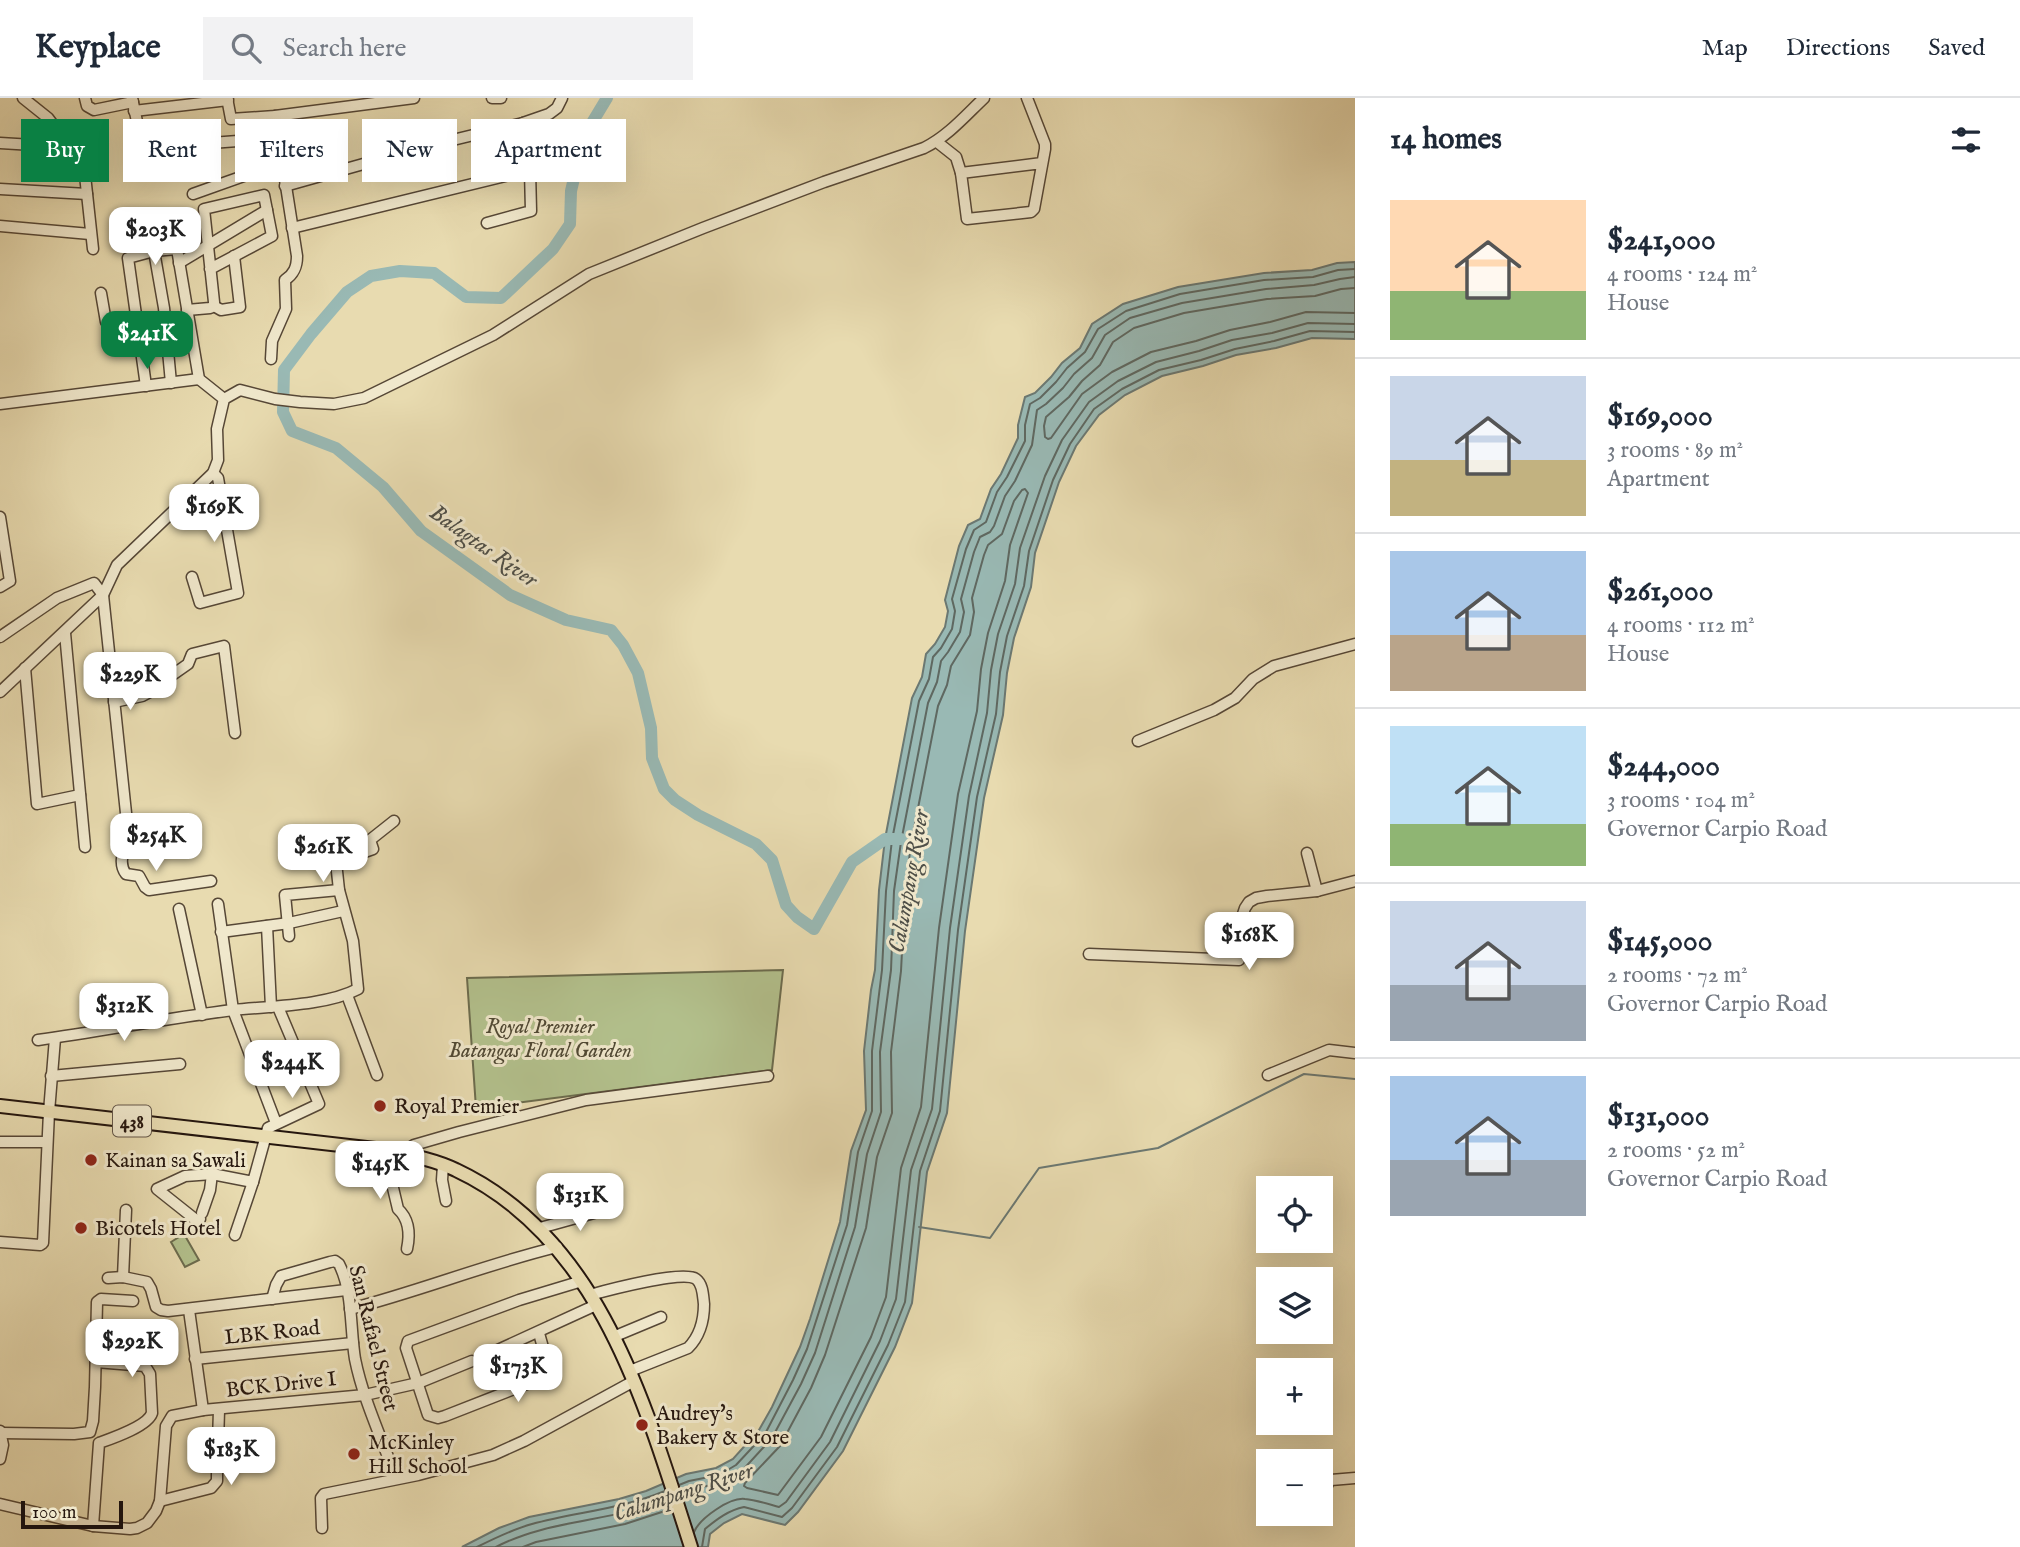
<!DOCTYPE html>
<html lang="en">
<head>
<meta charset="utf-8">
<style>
	body { margin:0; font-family:"IM FELL English",serif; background:#f2f2f3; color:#1f2937; height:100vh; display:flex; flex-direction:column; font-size:26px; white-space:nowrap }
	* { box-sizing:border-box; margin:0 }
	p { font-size:23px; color:#747a83 }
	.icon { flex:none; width:38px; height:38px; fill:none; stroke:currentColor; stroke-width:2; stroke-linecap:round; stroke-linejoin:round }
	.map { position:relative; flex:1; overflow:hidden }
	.details { display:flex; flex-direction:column; background:#fff; width:665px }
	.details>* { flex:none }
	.hud { position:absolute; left:21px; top:21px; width:665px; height:63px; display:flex; gap:14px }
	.buttons { position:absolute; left:1256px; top:1078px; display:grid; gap:14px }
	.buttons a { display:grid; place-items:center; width:77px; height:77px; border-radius:0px; background:#fff; box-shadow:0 7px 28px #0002; font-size:35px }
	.scale { position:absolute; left:21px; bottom:18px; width:102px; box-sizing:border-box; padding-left:7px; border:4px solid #25160e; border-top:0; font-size:19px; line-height:24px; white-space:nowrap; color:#25160e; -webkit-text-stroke:5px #f0e8cc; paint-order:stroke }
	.price { position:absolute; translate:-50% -60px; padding:0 16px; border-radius:14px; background:#fff; color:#222; font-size:23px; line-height:46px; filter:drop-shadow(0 2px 4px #0008) }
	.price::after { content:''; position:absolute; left:50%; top:42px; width:21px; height:16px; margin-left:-10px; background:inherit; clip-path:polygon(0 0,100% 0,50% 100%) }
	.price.active { background:#0b8043; color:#fff }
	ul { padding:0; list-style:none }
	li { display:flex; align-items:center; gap:21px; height:175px; padding:0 35px }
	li+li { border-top:2px solid #e0e1e3 }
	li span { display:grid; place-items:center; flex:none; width:196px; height:140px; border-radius:0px; color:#555 }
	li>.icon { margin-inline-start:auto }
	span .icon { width:84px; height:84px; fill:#fffc; stroke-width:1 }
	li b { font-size:30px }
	h2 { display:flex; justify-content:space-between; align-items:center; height:84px; padding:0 35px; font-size:30px }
	.tag { padding:0 24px; border-radius:0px; background:#fff; box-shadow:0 7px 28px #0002; font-size:24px; line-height:63px }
	.tag.active { background:#0b8043; color:#fff }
	header { display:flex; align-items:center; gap:42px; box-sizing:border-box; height:98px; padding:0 35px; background:#fff; border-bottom:2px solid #e0e1e3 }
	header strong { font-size:33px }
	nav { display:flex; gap:38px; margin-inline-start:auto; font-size:24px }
	.search { width:490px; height:63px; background:#f2f2f3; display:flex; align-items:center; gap:18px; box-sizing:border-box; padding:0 24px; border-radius:0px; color:#747a83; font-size:26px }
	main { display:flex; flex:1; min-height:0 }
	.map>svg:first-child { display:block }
	.green { fill:#b3c18d; stroke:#6c6c4e; stroke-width:2 }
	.water { fill:#99b9b4; stroke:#6b7872; stroke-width:2 }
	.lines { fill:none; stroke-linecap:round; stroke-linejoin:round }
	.shore { stroke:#5f6861; stroke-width:2 }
	.stream { stroke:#6b7872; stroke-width:2 }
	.river { stroke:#99b9b4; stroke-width:12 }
	.minor-casing { stroke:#564736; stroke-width:13 }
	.major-casing { stroke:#25160e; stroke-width:16 }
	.minor { stroke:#f0e8cc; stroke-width:10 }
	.major { stroke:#e8dbb0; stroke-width:12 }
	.poi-dot { fill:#8f2418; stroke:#f0e8cc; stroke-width:2.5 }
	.labels { text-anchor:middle; stroke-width:6; stroke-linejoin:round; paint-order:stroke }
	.shield { fill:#f0e8cc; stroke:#625547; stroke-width:2 }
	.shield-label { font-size:19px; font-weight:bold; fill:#25160e }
	.park-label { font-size:21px; font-style:italic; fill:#504934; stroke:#f0e8cc }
	.poi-label { font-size:21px; fill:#25160e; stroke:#f0e8cc; text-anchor:start }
	.street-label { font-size:21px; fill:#25160e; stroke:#f0e8cc }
	.water-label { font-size:23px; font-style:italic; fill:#4e4f48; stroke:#f0e8cc }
</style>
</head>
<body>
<header>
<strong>Keyplace</strong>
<div class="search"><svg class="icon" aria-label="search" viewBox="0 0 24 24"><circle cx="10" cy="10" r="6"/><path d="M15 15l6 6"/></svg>Search here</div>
<nav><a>Map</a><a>Directions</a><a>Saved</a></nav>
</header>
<main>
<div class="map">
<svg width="1355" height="1449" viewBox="0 0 1355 1449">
	<rect width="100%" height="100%" fill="#e8dbb0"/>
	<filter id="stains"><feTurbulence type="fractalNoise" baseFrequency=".00286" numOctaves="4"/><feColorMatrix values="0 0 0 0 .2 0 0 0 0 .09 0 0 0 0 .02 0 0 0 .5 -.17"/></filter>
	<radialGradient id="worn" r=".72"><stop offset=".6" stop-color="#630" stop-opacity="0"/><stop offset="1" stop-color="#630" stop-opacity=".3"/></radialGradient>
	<g class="green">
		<polygon points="783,872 772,972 476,1010 467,880"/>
		<polygon points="184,1136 199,1162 185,1169 171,1144"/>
	</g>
	<polygon class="water" points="1355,164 1355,241 1312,240 1276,250 1236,257 1203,268 1162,278 1125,297 1099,317 1076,348 1059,384 1035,455 1031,489 1014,540 1007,575 1003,617 984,700 965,833 947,1015 927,1074 912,1205 895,1249 843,1353 798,1414 785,1427 742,1416 724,1425 710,1436 708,1449 462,1449 499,1430 529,1419 619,1401 646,1393 686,1376 716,1370 733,1361 759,1332 772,1309 800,1249 810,1221 840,1124 851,1053 866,1012 864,953 871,892 875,872 879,792 885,741 912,600 922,579 926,556 935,546 945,529 948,513 945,502 959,448 968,427 980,421 991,391 1001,376 1018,340 1018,327 1025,299 1035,295 1051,279 1062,265 1080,250 1092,226 1123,206 1178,189 1264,175 1312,172 1337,165"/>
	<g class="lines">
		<g class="shore">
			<polyline points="1355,190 1341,191 1315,198 1267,201 1184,215 1134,230 1113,244 1100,267 1082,283 1069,299 1046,319 1044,328 1045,339 1048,341 1051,340 1082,296 1112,274 1151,254 1196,243 1230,232 1270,224 1306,214 1355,215"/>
			<polygon points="1025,391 1028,395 1010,447 1005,483 988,535 981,571 977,613 958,696 939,830 921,1009 901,1070 886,1199 871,1239 821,1339 778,1397 747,1390 744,1388 745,1385 780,1348 811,1290 825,1257 866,1130 877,1059 892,1015 891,954 901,873 905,794 911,746 938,608 947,587 951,568 970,537 974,514 972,500 984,457 988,447 1002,436 1014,403 1022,392"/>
			<polyline points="679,1387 689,1383 719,1377 736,1367 765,1336 793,1282 807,1251 847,1127 858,1054 872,1013 872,953 882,872 886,793 892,742 919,603 929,581 933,559 941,550 952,531 955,513 952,501 966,451 974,432 986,424 997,394 1007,379 1025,343 1025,327 1030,306 1040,300 1056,284 1067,270 1085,254 1098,231 1126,213 1180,196 1264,182 1313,179 1338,172 1355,171"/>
			<polyline points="682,1395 691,1391 722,1385 740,1375 772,1340 801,1286 815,1255 855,1129 867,1056 881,1014 880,954 891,872 894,793 901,744 928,605 937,584 941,563 948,554 960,534 964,514 961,501 974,454 980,439 990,434 994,428 1005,398 1015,383 1032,347 1037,312 1046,306 1063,290 1074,276 1092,260 1105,237 1130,220 1182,205 1266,191 1314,187 1340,181 1355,179"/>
			<path d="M694 1434C700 1420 730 1399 745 1401 756 1402 768 1406 779 1409L786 1404 830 1344 880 1243 896 1201 911 1072 932 1011 950 830 969 698 987 615 991 572 998 536 1015 486 1020 450 1045 378 1062 342 1089 304 1118 283 1156 264 1199 253 1232 242 1272 235 1308 225 1355 226"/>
			<path d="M477 1449C495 1440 513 1431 532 1426 576 1414 622 1411 665 1393"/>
			<path d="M496 1449C549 1421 613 1424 667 1401"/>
			<polyline points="523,1449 536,1444 625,1426 671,1411"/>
			<path d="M702 1449 705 1431C717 1421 729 1412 744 1409L782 1419 792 1410 837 1349 888 1247 905 1204 920 1073 940 1013 958 832 977 699 996 616 1000 574 1007 538 1024 488 1029 453 1053 382 1070 346 1094 311 1122 291 1159 272 1201 262 1235 251 1274 243 1310 233 1355 234"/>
		</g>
		<polyline class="stream" points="919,1129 990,1140 1039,1070 1158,1050 1304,976 1355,981"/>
		<polyline class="river" points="607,0 584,38 571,93 570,126 553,151 501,200 466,199 434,175 400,173 371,178 347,194 311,236 284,272 283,314 292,333 336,350 383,389 421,433 510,497 566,522 611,532 623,547 638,575 651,630 652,660 664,691 675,702 698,717 756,746 772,762 786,807 797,819 814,831 852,764 885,741 901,741"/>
		<g class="minor-casing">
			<g id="minor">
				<polyline points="23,0 48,20 84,68 93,151"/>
				<polyline points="85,0 87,8 94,12 133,4"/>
				<polyline points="132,0 142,47 145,50 251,42 255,74 193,96"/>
				<polyline points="227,0 231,21 275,18 414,0"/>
				<polyline points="492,0 501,0"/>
				<polyline points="1027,0 1045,46 1045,51 1034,111 1031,114 967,121 961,75 1042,65"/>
				<polyline points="134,13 228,2"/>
				<polyline points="937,44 956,59 961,75"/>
				<polyline points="0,45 33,47 51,27"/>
				<polyline points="285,88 424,49 523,25 549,16 557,10 562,0"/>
				<polyline points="0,91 87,96"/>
				<polyline points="487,125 531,113 530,72 523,25"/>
				<polyline points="0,128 90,136"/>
				<polyline points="292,130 530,72"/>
				<polyline points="177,136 177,151 199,281 224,301"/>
				<polyline points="154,153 164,210 171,285"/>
				<polyline points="179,165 267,112"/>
				<polyline points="101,195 106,224 137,220"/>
				<polyline points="214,208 221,212 240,209 234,158"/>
				<polyline points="187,212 210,210 214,208 214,204 204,111 264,97 272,138 210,171"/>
				<path d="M271 261 272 243 286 211 285 182C294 176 297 169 297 158L275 18"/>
				<polyline points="146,288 128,160 154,153 177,151"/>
				<polyline points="0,306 199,281"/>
				<polyline points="0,419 10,483 0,489"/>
				<polyline points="192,479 200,505 238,495 218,380 213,375"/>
				<path d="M103 497 128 734C127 748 116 763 126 776L139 778 145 789 149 792 211 783"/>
				<polyline points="65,535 85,749"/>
				<polyline points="0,539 57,500 94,485 103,497"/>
				<polyline points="25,570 37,706 80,697"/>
				<path d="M0 594 103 497 117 467 213 375 218 362 217 331 224 301 240 292 275 301 300 304 334 306 364 300 493 237 589 176 703 130 824 84 924 50C948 38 965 18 984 0"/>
				<polyline points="114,604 142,598 157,590 168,580 188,566 192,556 224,548 235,635"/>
				<polyline points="1138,643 1214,612 1235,600 1253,581 1274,568 1355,546"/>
				<polyline points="1307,755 1317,793"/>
				<polyline points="218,806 233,912 276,1025"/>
				<polyline points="179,811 202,917"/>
				<polyline points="267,828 271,909"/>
				<polyline points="221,834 289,825 343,813"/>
				<polyline points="289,838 285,797 339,792"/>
				<polyline points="1089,856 1239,862 1241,822 1245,810 1249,804 1256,800 1267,798 1317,793 1355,783"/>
				<polyline points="347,897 377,977"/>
				<path d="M38 942C103 933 168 920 233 912 270 908 326 908 358 891L353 843 339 792 336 764 373 751 370 742 394 723"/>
				<polyline points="1268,977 1329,952 1355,955"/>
				<polyline points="51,978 180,966"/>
				<polyline points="0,1044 47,1044"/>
				<path d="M384 1052 398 1111C410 1122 410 1137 407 1151"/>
				<polyline points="401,1055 414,1047 459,1034 586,1002 768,978"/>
				<polyline points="443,1067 442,1082 446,1103"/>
				<polyline points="202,1115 210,1092 212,1076"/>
				<polyline points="200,1121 196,1122 157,1091 185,1078 212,1076 253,1084 268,1030 319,1006 278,909"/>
				<polyline points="540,1130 612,1110"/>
				<polyline points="235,1137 253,1084"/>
				<polyline points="0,1144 40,1147 43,1145 49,1014 55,940"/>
				<polyline points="123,1179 126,1112"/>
				<polyline points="108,1180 123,1179 147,1184 151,1191 156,1209 161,1212 168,1213 346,1192"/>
				<path d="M590 1197C608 1192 683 1172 696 1181 703 1186 703 1198 704 1206 704 1223 700 1238 688 1250L630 1273"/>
				<path d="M272 1201 276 1187 281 1178 330 1164 335 1163 339 1166C353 1193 350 1231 355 1261 362 1296 377 1330 390 1364"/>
				<path d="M350 1211C420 1193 487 1166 557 1149"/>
				<polyline points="189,1212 203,1312"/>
				<path d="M539 1235C542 1248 551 1268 542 1280L445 1318 438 1320 428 1317 406 1250 408 1243 519 1202 582 1183"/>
				<polyline points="613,1239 661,1219"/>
				<polyline points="487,1257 596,1207"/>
				<polyline points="195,1261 353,1245"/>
				<polyline points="0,1333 3,1347 0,1361"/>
				<polyline points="1,1335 74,1336 90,1334 93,1323 95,1289 97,1204 101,1201 133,1203"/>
				<polyline points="1327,1387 1331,1382 1355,1380"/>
				<polyline points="160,1403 211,1390 217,1383 217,1377 219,1312"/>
				<polyline points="0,1406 93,1428 130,1431 137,1430 147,1425 156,1413 160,1403 166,1328 172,1318 203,1312 365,1297 418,1285 472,1263"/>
				<path d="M93 1428 99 1345C113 1340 148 1328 152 1315L150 1276 145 1268 96 1264"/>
				<polyline points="322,1430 321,1400 324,1396 418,1377 493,1357 524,1343 634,1283"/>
			</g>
		</g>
		<g class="major-casing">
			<path id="major" d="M0 1008 384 1052C408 1057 434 1061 456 1072 601 1140 646 1309 691 1449"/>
		</g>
		<use href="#minor" class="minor"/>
		<use href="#major" class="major"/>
	</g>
	<g class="poi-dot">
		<circle cx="380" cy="1008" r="7"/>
		<circle cx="91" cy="1062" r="7"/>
		<circle cx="81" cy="1130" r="7"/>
		<circle cx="642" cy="1327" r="7"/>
		<circle cx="354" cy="1356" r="7"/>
	</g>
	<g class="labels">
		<rect class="shield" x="113" y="1007.5" width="38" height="31" rx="5"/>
		<g class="shield-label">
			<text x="132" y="1030">438</text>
		</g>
		<g class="park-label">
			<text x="540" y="935">Royal Premier<tspan x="540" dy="24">Batangas Floral Garden</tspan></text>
		</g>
		<g class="poi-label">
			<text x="394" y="1015">Royal Premier</text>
			<text x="105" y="1069">Kainan sa Sawali</text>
			<text x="95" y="1137">Bicotels Hotel</text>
			<text x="656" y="1322">Audrey's<tspan x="656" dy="24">Bakery &amp; Store</tspan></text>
			<text x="368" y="1351">McKinley<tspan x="368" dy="24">Hill School</tspan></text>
		</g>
		<g class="street-label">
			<text transform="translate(272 1234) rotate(-6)" y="7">LBK Road</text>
			<text transform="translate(374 1240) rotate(76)" y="7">San Rafael Street</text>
			<text transform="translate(281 1286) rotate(-6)" y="7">BCK Drive I</text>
		</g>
		<g class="water-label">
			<text transform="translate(484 447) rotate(35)" y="8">Balagtas River</text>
			<text transform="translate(908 783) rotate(-80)" y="8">Calumpang River</text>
			<text transform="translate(683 1393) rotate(-18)" y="8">Calumpang River</text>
		</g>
	</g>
	<rect width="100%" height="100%" filter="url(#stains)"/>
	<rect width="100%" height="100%" fill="url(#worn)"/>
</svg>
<div class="buttons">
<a><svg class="icon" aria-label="locate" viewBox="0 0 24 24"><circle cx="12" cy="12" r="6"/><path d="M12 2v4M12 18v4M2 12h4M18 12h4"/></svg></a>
<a><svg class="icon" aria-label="layers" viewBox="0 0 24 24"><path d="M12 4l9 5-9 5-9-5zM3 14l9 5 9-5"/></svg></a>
<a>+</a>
<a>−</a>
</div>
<div class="scale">100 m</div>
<b class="price" style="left:155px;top:169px">$203K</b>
<b class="price active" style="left:147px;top:273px">$241K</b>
<b class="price" style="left:214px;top:446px">$169K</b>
<b class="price" style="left:130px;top:614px">$229K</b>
<b class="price" style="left:156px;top:775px">$254K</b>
<b class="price" style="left:323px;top:786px">$261K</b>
<b class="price" style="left:1249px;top:874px">$168K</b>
<b class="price" style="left:124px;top:945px">$312K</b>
<b class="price" style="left:292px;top:1002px">$244K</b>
<b class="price" style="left:380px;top:1103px">$145K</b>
<b class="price" style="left:580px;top:1135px">$131K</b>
<b class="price" style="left:132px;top:1281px">$292K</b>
<b class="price" style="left:518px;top:1306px">$173K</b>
<b class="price" style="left:231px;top:1389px">$183K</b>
<div class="hud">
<a class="tag active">Buy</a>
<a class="tag">Rent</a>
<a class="tag">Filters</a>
<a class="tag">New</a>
<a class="tag">Apartment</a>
</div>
</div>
<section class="details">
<h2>14 homes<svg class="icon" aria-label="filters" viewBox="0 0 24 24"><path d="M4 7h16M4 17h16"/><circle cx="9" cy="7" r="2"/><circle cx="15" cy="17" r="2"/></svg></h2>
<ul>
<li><span style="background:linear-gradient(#ffd9b3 65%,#8fb573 0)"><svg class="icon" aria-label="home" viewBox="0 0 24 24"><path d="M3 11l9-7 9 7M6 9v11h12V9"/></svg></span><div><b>$241,000</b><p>4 rooms · 124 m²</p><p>House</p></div></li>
<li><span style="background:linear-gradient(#c9d6e8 60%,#c2b280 0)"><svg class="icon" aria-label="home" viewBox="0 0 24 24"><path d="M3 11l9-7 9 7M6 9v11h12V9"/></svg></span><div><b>$169,000</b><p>3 rooms · 89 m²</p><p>Apartment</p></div></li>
<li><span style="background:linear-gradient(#a9c7e8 60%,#b9a48a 0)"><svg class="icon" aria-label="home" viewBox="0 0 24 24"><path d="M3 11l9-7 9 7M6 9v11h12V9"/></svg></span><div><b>$261,000</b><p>4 rooms · 112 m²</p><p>House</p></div></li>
<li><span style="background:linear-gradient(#bfe0f5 70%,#8fb573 0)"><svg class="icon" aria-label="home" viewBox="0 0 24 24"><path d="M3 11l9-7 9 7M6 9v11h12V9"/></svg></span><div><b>$244,000</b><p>3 rooms · 104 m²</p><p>Governor Carpio Road</p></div></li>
<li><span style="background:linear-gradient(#c9d6e8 60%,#9aa5b1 0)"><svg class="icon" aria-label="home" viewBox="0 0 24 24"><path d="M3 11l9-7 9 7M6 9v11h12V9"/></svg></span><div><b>$145,000</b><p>2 rooms · 72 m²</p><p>Governor Carpio Road</p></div></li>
<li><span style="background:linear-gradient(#a9c7e8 60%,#9aa5b1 0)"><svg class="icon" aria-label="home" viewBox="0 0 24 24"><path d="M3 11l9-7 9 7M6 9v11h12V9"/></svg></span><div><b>$131,000</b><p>2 rooms · 52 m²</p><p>Governor Carpio Road</p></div></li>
</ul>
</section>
</main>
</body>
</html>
